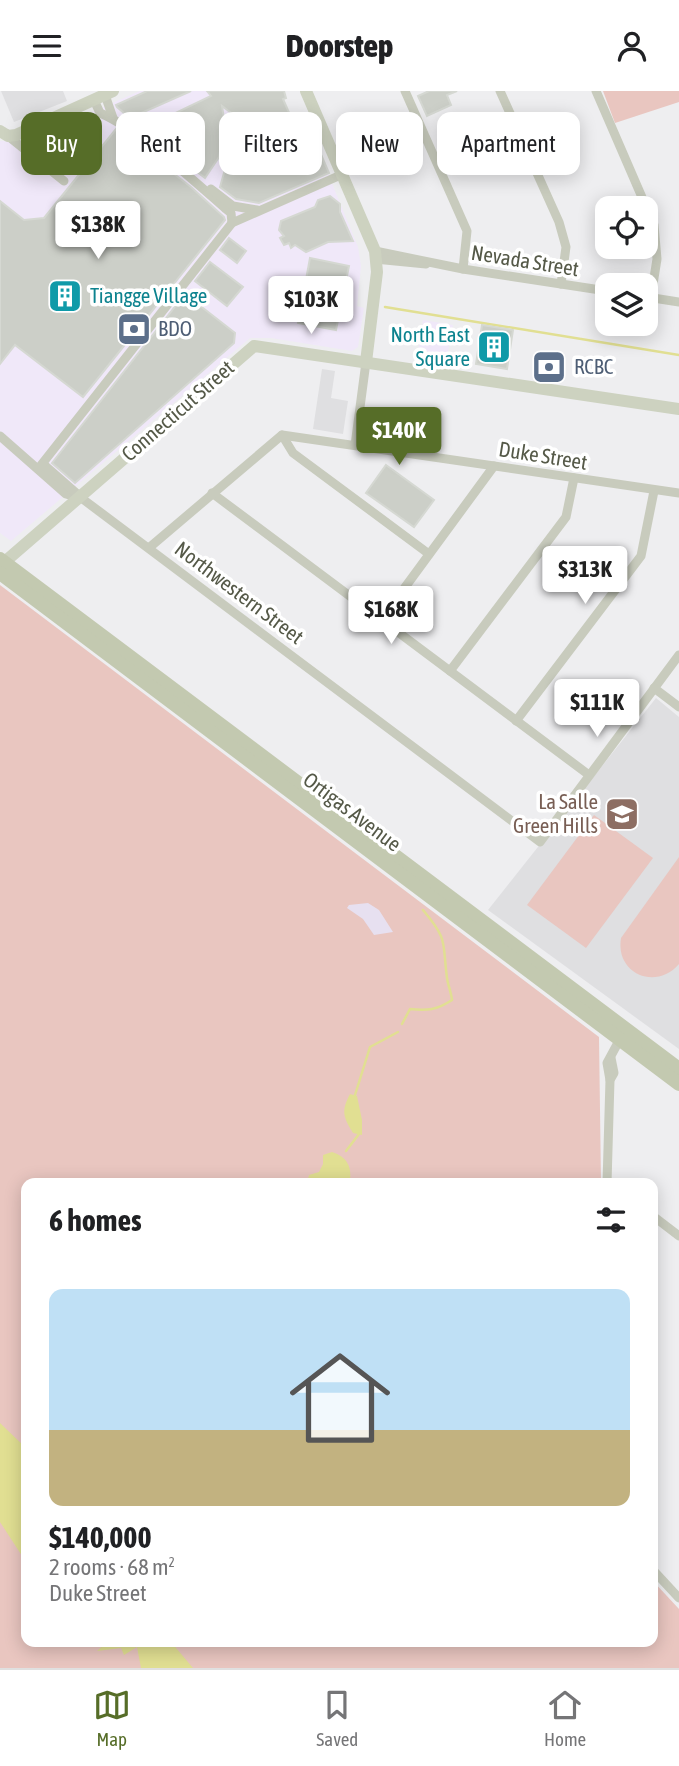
<!DOCTYPE html>
<html lang="en">
<head>
<meta charset="utf-8">
<style>
	body { margin:0; font-family:"Asap Condensed",sans-serif; background:#f2f2f2; color:#202124; height:100vh; display:flex; flex-direction:column; font-size:26px; white-space:nowrap }
	* { box-sizing:border-box; margin:0 }
	p { font-size:23px; color:#757577 }
	.icon { flex:none; width:38px; height:38px; fill:none; stroke:currentColor; stroke-width:2; stroke-linecap:round; stroke-linejoin:round }
	.map { position:relative; flex:1; overflow:hidden }
	.details { position:absolute; left:21px; top:1087px; width:637px; height:469px; display:flex; flex-direction:column; background:#fff; border-radius:14px; box-shadow:0 4px 18px #0003 }
	.details>* { flex:none }
	.banner { position:absolute; left:21px; top:21px; width:637px; height:63px; display:flex; gap:14px }
	.fabs { position:absolute; left:595px; top:105px; display:grid; gap:14px }
	.fabs a { display:grid; place-items:center; width:63px; height:63px; border-radius:14px; background:#fff; box-shadow:0 4px 18px #0003; font-size:35px }
	.price { position:absolute; translate:-50% -60px; padding:0 16px; border-radius:7px; background:#fff; color:#222; font-size:23px; line-height:46px; filter:drop-shadow(0 2px 4px #0008) }
	.price::after { content:''; position:absolute; left:50%; top:42px; width:21px; height:16px; margin-left:-10px; background:inherit; clip-path:polygon(0 0,100% 0,50% 100%) }
	.price.selected { background:#566d28; color:#fff }
	ul { padding:0; list-style:none }
	li { display:grid; align-content:center; gap:14px; height:371px; padding:0 28px }
	li+li { border-top:2px solid #e0e0e0 }
	li span { display:grid; place-items:center; height:217px; border-radius:14px; color:#555 }
	li>.icon { margin-inline-start:auto }
	span .icon { width:126px; height:126px; fill:#fffc; stroke-width:1 }
	li b { font-size:30px }
	h2 { display:flex; justify-content:space-between; align-items:center; height:84px; padding:0 28px; font-size:30px }
	.chip { padding:0 24px; border-radius:14px; background:#fff; box-shadow:0 4px 18px #0003; font-size:24px; line-height:63px }
	.chip.selected { background:#566d28; color:#fff }
	header { display:flex; justify-content:space-between; align-items:center; height:91px; padding:0 28px; background:#fff; font-size:32px; font-weight:800 }
	.tab-bar { display:flex; justify-content:space-around; align-items:center; height:98px; border-top:2px solid #e0e0e0; background:#fff; font-size:19px; color:#757577 }
	.tab-bar a { display:grid; justify-items:center; gap:4px }
	.tab-bar .selected { color:#566d28 }
	.map>svg:first-child { display:block }
	.commercial { fill:#f0e8f9 }
	.education { fill:#dfdfe1 }
	.green { fill:#e9c6c0 }
	.sand { fill:#e7e0f0 }
	.water { fill:#e1df92 }
	.lines { fill:none; stroke-linecap:round; stroke-linejoin:round }
	.stream { stroke:#e1df92; stroke-width:2.5 }
	.building { fill:#cccfc8; stroke:#d5d8d2; stroke-width:2 }
	.street { stroke:#c8cbbd; stroke-width:9 }
	.secondary { stroke:#cdd2c0; stroke-width:12 }
	.primary { stroke:#c3c9b0; stroke-width:14 }
	.labels { text-anchor:middle; stroke-width:7; stroke-linejoin:round; paint-order:stroke }
	.street-label { font-size:21px; fill:#555948; stroke:#fff }
	.culture-label { font-size:21px; fill:#0d838f; stroke:#fff; text-anchor:start }
	.service-label { font-size:21px; fill:#4e5e75; stroke:#fff; text-anchor:start }
	.education-label { font-size:21px; fill:#785e54; stroke:#fff; text-anchor:end }
</style>
</head>
<body>
<header><svg class="icon" aria-label="menu" viewBox="0 0 24 24"><path d="M4 6h16M4 12h16M4 18h16"/></svg>Doorstep<svg class="icon" aria-label="person" viewBox="0 0 24 24"><circle cx="12" cy="8" r="4"/><path d="M4 21q1-7 8-7t8 7"/></svg></header>
<div class="map">
<svg width="679" height="1577" viewBox="0 0 679 1577">
	<rect width="100%" height="100%" fill="#eeeef0"/>
	<g class="commercial">
		<polygon points="140,0 284,0 286,7 283,9 297,40 309,36 358,156 361,175 357,215 364,217 358,256 352,260 271,247 250,247 11,450 0,442 0,50 22,51"/>
		<polygon points="423,229 453,234 446,272 417,267"/>
	</g>
	<g class="education">
		<polygon points="1,0 63,0 67,10 14,31"/>
		<polygon points="322,278 335,280 331,307 348,310 343,343 313,338"/>
		<polygon points="656,607 679,626 679,958 488,819"/>
	</g>
	<g class="green">
		<polygon points="603,0 679,0 679,11 615,32"/>
		<polygon points="0,494 599,946 601,1092 26,1092 26,1550 653,1550 653,1490 679,1518 679,1577 0,1577"/>
		<polygon points="594,724 653,767 586,857 527,814"/>
		<path d="M679 766V873C656 900 615 883 621 847Z"/>
	</g>
	<polygon class="sand" points="368,812 379,819 393,841 374,844 363,828 347,817 349,814"/>
	<g class="water">
		<path d="M350 1003 357 1005 362 1029V1044L353 1042C343 1026 341 1020 350 1003Z"/>
		<path d="M332 1061C347 1066 352 1075 350 1091L307 1092 309 1084 319 1081 323 1073V1064Z"/>
		<polygon points="0,1332 26,1357 26,1471 0,1431"/>
		<polygon points="107,1551 171,1551 193,1577 141,1577 137,1556 124,1564 121,1557 97,1560"/>
	</g>
	<g class="lines">
		<g class="stream">
			<polyline points="385,216 679,264"/>
			<path d="M402 933 410 918C427 920 437 919 452 909 451 901 448 894 447 887 442 850 449 850 423 819"/>
			<polyline points="355,1004 370,956 398,941"/>
			<polyline points="346,1060 359,1043"/>
		</g>
	</g>
	<g class="building">
		<polygon points="147,0 191,0 130,27 117,16 116,14"/>
		<polygon points="207,0 284,0 286,7 283,8 297,40 309,36 329,82 259,112 236,108 220,96 239,28 222,15 225,34 219,66 205,87 151,45 165,27 211,5"/>
		<polygon points="429,0 457,0 447,4 451,14 427,25 418,5"/>
		<polygon points="116,38 191,96 224,126 225,129 83,306 15,254 0,273 0,110 24,129 44,127"/>
		<polygon points="330,105 340,113 340,121 353,150 328,151 306,161 295,154 291,157 289,152 284,154 280,147 284,145 279,139 281,130 315,116 318,109"/>
		<polygon points="229,147 246,160 237,172 220,159"/>
		<polygon points="310,167 349,175 336,239 298,232"/>
		<polygon points="210,171 243,196 227,215 195,190"/>
		<polygon points="185,203 235,242 234,252 75,392 52,372"/>
		<polygon points="482,234 513,239 507,278 476,273"/>
		<polygon points="386,374 434,409 414,436 366,402"/>
	</g>
	<g class="lines">
		<g class="street">
			<polyline points="405,0 467,140 463,178"/>
			<polyline points="500,0 559,131 566,156 561,193"/>
			<polyline points="596,0 654,134 657,168 651,206"/>
			<polyline points="105,4 113,27"/>
			<path d="M94 9 100 22C138 38 194 90 226 118L231 122 232 132"/>
			<polyline points="8,45 64,90"/>
			<polyline points="211,98 233,115 257,119"/>
			<polyline points="375,160 463,178 607,200"/>
			<polyline points="375,168 426,173"/>
			<polyline points="647,206 679,211"/>
			<polyline points="282,344 293,362 429,463"/>
			<polyline points="0,345 66,403 83,408"/>
			<polyline points="355,354 366,271"/>
			<polyline points="43,373 84,409 540,751 679,564"/>
			<polyline points="38,378 232,132 343,83"/>
			<polyline points="212,402 589,684"/>
			<polyline points="150,456 282,344 679,402"/>
			<polyline points="381,529 494,375"/>
			<polyline points="450,580 566,426 574,387"/>
			<polyline points="654,597 679,616"/>
			<polyline points="516,630 641,465 654,400"/>
			<polyline points="610,989 607,972 620,948"/>
			<polyline points="607,1092 610,989 614,982 611,967"/>
			<polyline points="653,1125 679,1145"/>
			<polyline points="653,1479 679,1507"/>
		</g>
		<g class="secondary">
			<polyline points="306,0 375,160 377,181 366,271"/>
			<polyline points="0,40 8,45 16,44 113,0"/>
			<polyline points="0,475 254,255 679,318"/>
		</g>
		<g class="primary">
			<polyline points="0,468 679,978"/>
			<polyline points="0,482 679,993"/>
		</g>
	</g>
	<defs>
		<g id="building-square" transform="scale(1.75)"><rect x="-9" y="-9" width="18" height="18" rx="4" fill="#0f9aa8" stroke="#fff"/><path d="M-4-6H4V6H1V3H-1V6H-4ZM-2.5-4.3h1.7v1.8h-1.7ZM.8-4.3h1.7v1.8H.8ZM-2.5-1h1.7V.8h-1.7ZM.8-1h1.7V.8H.8Z" fill="#fff"/></g>
		<g id="bank-square" transform="scale(1.75)"><rect x="-9" y="-9" width="18" height="18" rx="4" fill="#5c6f8a" stroke="#fff"/><path d="M-6-4H6V4H-6ZM0-2.3a2.3 2.3 0 1 0 0 4.6a2.3 2.3 0 1 0 0-4.6Z" fill="#fff"/></g>
		<g id="school-square" transform="scale(1.75)"><rect x="-9" y="-9" width="18" height="18" rx="4" fill="#8d6e63" stroke="#fff"/><path d="M0-5L7-2L0 1L-7-2ZM-4 1L0 2.5L4 1V4Q0 6-4 4Z" fill="#fff"/></g>
	</defs>
	<g fill-rule="evenodd">
		<use href="#building-square" x="65" y="205"/>
		<use href="#bank-square" x="134" y="238"/>
		<use href="#building-square" x="494" y="256"/>
		<use href="#bank-square" x="549" y="276"/>
		<use href="#school-square" x="622" y="723"/>
	</g>
	<g class="labels">
		<g class="street-label">
			<text transform="translate(525 170) rotate(9)" y="7">Nevada Street</text>
			<text transform="translate(178 320) rotate(-41)" y="7">Connecticut Street</text>
			<text transform="translate(543 365) rotate(9)" y="7">Duke Street</text>
			<text transform="translate(239 502) rotate(37)" y="7">Northwestern Street</text>
			<text transform="translate(352 721) rotate(37)" y="7">Ortigas Avenue</text>
		</g>
		<g class="culture-label">
			<text x="90" y="212">Tiangge Village</text>
			<text x="470" y="251" text-anchor="end">North East<tspan x="470" dy="24">Square</tspan></text>
		</g>
		<g class="service-label">
			<text x="158" y="245">BDO</text>
			<text x="574" y="283">RCBC</text>
		</g>
		<g class="education-label">
			<text x="598" y="718">La Salle<tspan x="598" dy="24">Green Hills</tspan></text>
		</g>
	</g>
</svg>
<div class="fabs">
<a><svg class="icon" aria-label="locate" viewBox="0 0 24 24"><circle cx="12" cy="12" r="6"/><path d="M12 2v4M12 18v4M2 12h4M18 12h4"/></svg></a>
<a><svg class="icon" aria-label="layers" viewBox="0 0 24 24"><path d="M12 4l9 5-9 5-9-5zM3 14l9 5 9-5"/></svg></a>
</div>
<b class="price" style="left:98px;top:170px">$138K</b>
<b class="price" style="left:311px;top:245px">$103K</b>
<b class="price selected" style="left:399px;top:376px">$140K</b>
<b class="price" style="left:585px;top:515px">$313K</b>
<b class="price" style="left:391px;top:555px">$168K</b>
<b class="price" style="left:597px;top:648px">$111K</b>
<div class="banner">
<a class="chip selected">Buy</a>
<a class="chip">Rent</a>
<a class="chip">Filters</a>
<a class="chip">New</a>
<a class="chip">Apartment</a>
</div>
<section class="details">
<h2>6 homes<svg class="icon" aria-label="filters" viewBox="0 0 24 24"><path d="M4 7h16M4 17h16"/><circle cx="9" cy="7" r="2"/><circle cx="15" cy="17" r="2"/></svg></h2>
<ul>
<li><span style="background:linear-gradient(#bfe0f5 65%,#c2b280 0)"><svg class="icon" aria-label="home" viewBox="0 0 24 24"><path d="M3 11l9-7 9 7M6 9v11h12V9"/></svg></span><div><b>$140,000</b><p>2 rooms · 68 m²</p><p>Duke Street</p></div></li>
</ul>
</section>
</div>
<nav class="tab-bar">
<a class="selected"><svg class="icon" aria-label="map" viewBox="0 0 24 24"><path d="M3 6l6-2 6 2 6-2v14l-6 2-6-2-6 2zM9 4v14M15 6v14"/></svg>Map</a>
<a><svg class="icon" aria-label="saved" viewBox="0 0 24 24"><path d="M7 4h10v16l-5-4-5 4z"/></svg>Saved</a>
<a><svg class="icon" aria-label="home" viewBox="0 0 24 24"><path d="M3 11l9-7 9 7M6 9v11h12V9"/></svg>Home</a>
</nav>
</body>
</html>
